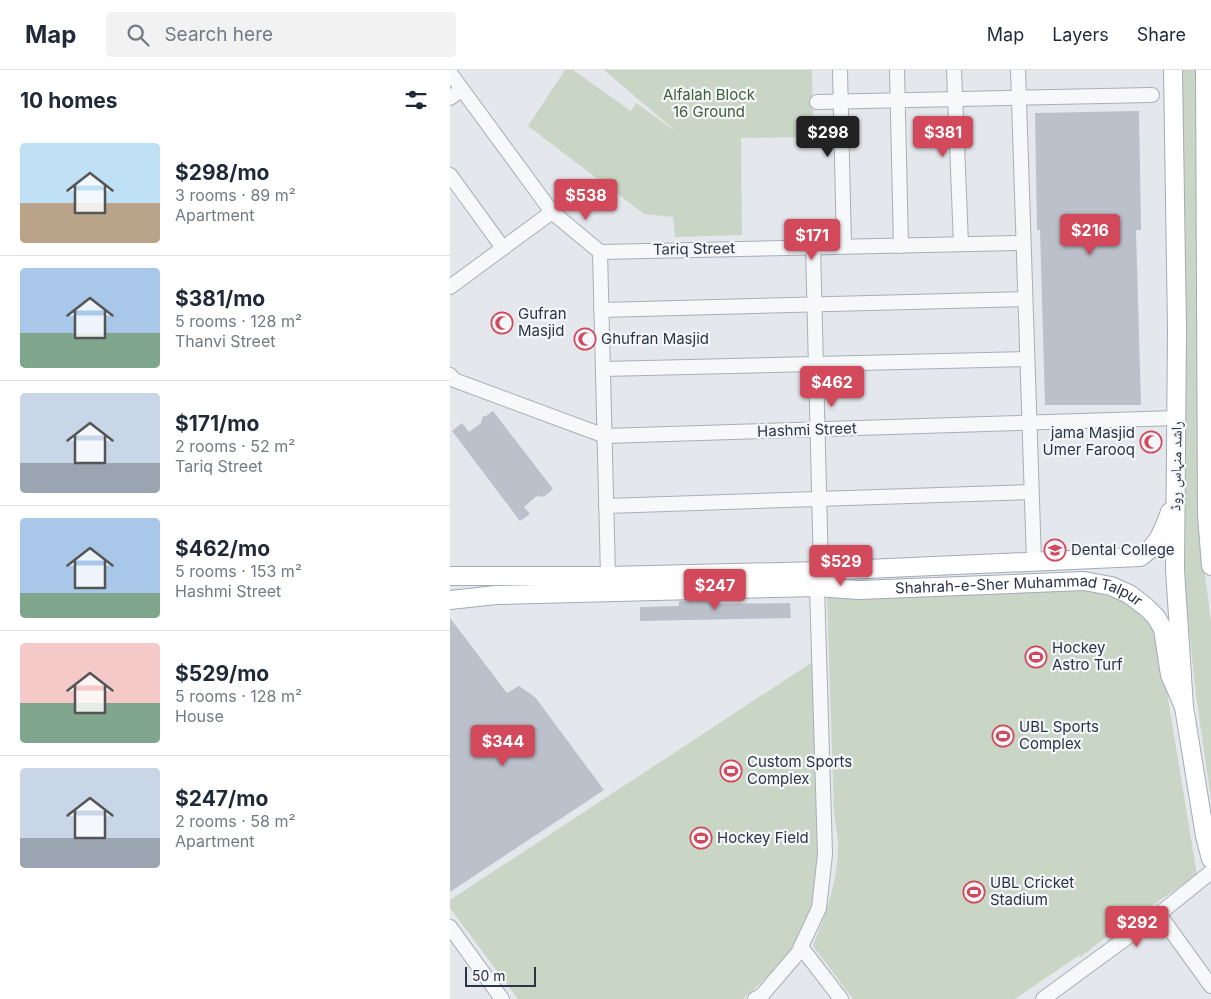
<!DOCTYPE html>
<html lang="en">
<head>
<meta charset="utf-8">
<style>
	body { margin:0; font-family:Inter,"Noto Naskh Arabic",sans-serif; background:#f2f2f3; color:#1f2937; height:100vh; display:flex; flex-direction:column; font-size:19px; white-space:nowrap }
	* { box-sizing:border-box; margin:0 }
	p { font-size:16px; color:#747a83 }
	.icon { flex:none; width:28px; height:28px; fill:none; stroke:currentColor; stroke-width:2; stroke-linecap:round; stroke-linejoin:round }
	.map { position:relative; flex:1; overflow:hidden }
	.sheet { display:flex; flex-direction:column; background:#fff; width:450px }
	.sheet>* { flex:none }
	.scale { position:absolute; left:15px; bottom:12px; width:71px; box-sizing:border-box; padding-left:5px; border:2px solid #2b3445; border-top:0; font-size:14px; line-height:18px; white-space:nowrap; color:#2b3445; -webkit-text-stroke:4px #f4f6f9; paint-order:stroke }
	.price { position:absolute; translate:-50% -42px; padding:0 11px; border-radius:5px; background:#d1495b; color:#fff; font-size:16px; line-height:32px; filter:drop-shadow(0 1px 2px #0008) }
	.price::after { content:''; position:absolute; left:50%; top:30px; width:15px; height:11px; margin-left:-8px; background:inherit; clip-path:polygon(0 0,100% 0,50% 100%) }
	.price.selected { background:#222; color:#fff }
	ul { padding:0; list-style:none }
	li { display:flex; align-items:center; gap:15px; height:125px; padding:0 20px }
	li+li { border-top:1px solid #e0e1e3 }
	li span { display:grid; place-items:center; flex:none; width:140px; height:100px; border-radius:5px; color:#555 }
	li>.icon { margin-inline-start:auto }
	span .icon { width:60px; height:60px; fill:#fffc; stroke-width:1 }
	li b { font-size:21px }
	h2 { display:flex; justify-content:space-between; align-items:center; height:60px; padding:0 20px; font-size:21px }
	header { display:flex; align-items:center; gap:30px; box-sizing:border-box; height:70px; padding:0 25px; background:#fff; border-bottom:1px solid #e0e1e3 }
	header strong { font-size:24px }
	nav { display:flex; gap:28px; margin-inline-start:auto; font-size:18px }
	.search { width:350px; height:45px; background:#f2f2f3; display:flex; align-items:center; gap:12px; box-sizing:border-box; padding:0 18px; border-radius:5px; color:#747a83; font-size:19px }
	main { display:flex; flex:1; min-height:0 }
	.map>svg:first-child { display:block }
	.green { fill:#c9d6c5 }
	.building { fill:#bbc0ca }
	.lines { fill:none; stroke-linecap:round; stroke-linejoin:round }
	.minor-casing { stroke:#a9aeb7; stroke-width:16 }
	.major-casing { stroke:#a3abb8; stroke-width:20 }
	.minor { stroke:#f7f8fa; stroke-width:14 }
	.major { stroke:#fff; stroke-width:18 }
	.labels { text-anchor:middle; stroke-width:4.5; stroke-linejoin:round; paint-order:stroke }
	.park-label { font-size:15px; fill:#3f6138; stroke:#f4f6f9 }
	.street-label { font-size:15px; fill:#2b3445; stroke:#f4f6f9 }
	.poi-label { font-size:15px; fill:#2b3445; stroke:#f4f6f9; text-anchor:start }
</style>
</head>
<body>
<header>
<strong>Map</strong>
<div class="search"><svg class="icon" aria-label="search" viewBox="0 0 24 24"><circle cx="10" cy="10" r="6"/><path d="M15 15l6 6"/></svg>Search here</div>
<nav><a>Map</a><a>Layers</a><a>Share</a></nav>
</header>
<main>
<section class="sheet">
<h2>10 homes<svg class="icon" aria-label="filters" viewBox="0 0 24 24"><path d="M4 7h16M4 17h16"/><circle cx="9" cy="7" r="2"/><circle cx="15" cy="17" r="2"/></svg></h2>
<ul>
<li><span style="background:linear-gradient(#bfe0f5 60%,#b9a48a 0)"><svg class="icon" aria-label="home" viewBox="0 0 24 24"><path d="M3 11l9-7 9 7M6 9v11h12V9"/></svg></span><div><b>$298/mo</b><p>3 rooms · 89 m²</p><p>Apartment</p></div></li>
<li><span style="background:linear-gradient(#a9c7e8 65%,#7fa58c 0)"><svg class="icon" aria-label="home" viewBox="0 0 24 24"><path d="M3 11l9-7 9 7M6 9v11h12V9"/></svg></span><div><b>$381/mo</b><p>5 rooms · 128 m²</p><p>Thanvi Street</p></div></li>
<li><span style="background:linear-gradient(#c9d6e8 70%,#9aa5b1 0)"><svg class="icon" aria-label="home" viewBox="0 0 24 24"><path d="M3 11l9-7 9 7M6 9v11h12V9"/></svg></span><div><b>$171/mo</b><p>2 rooms · 52 m²</p><p>Tariq Street</p></div></li>
<li><span style="background:linear-gradient(#a9c7e8 75%,#7fa58c 0)"><svg class="icon" aria-label="home" viewBox="0 0 24 24"><path d="M3 11l9-7 9 7M6 9v11h12V9"/></svg></span><div><b>$462/mo</b><p>5 rooms · 153 m²</p><p>Hashmi Street</p></div></li>
<li><span style="background:linear-gradient(#f6c9c9 60%,#7fa58c 0)"><svg class="icon" aria-label="home" viewBox="0 0 24 24"><path d="M3 11l9-7 9 7M6 9v11h12V9"/></svg></span><div><b>$529/mo</b><p>5 rooms · 128 m²</p><p>House</p></div></li>
<li><span style="background:linear-gradient(#c9d6e8 70%,#9aa5b1 0)"><svg class="icon" aria-label="home" viewBox="0 0 24 24"><path d="M3 11l9-7 9 7M6 9v11h12V9"/></svg></span><div><b>$247/mo</b><p>2 rooms · 58 m²</p><p>Apartment</p></div></li>
</ul>
</section>
<div class="map">
<svg width="761" height="929" viewBox="0 0 761 929">
	<rect width="100%" height="100%" fill="#e4e7ec"/>
	<g class="green">
		<polygon points="115,0 123,0 181,41 186,33 228,63 154,0 362,0 363,60 361,65 354,67 291,68 292,165 225,167 223,147 194,144 78,56"/>
		<polygon points="732,0 746,0 747,22 749,459 761,552 761,729 746,625 731,484 736,260"/>
		<path d="M624 518C636 520 652 520 663 525 681 532 697 547 707 562L747 805 656 867 628 889 631 884 565 929H403L363 876C376 842 389 809 388 772 387 762 385 751 384 741L377 527Z"/>
		<polygon points="364,591 368,811 355,863 328,897 293,929 68,929 0,838 0,830"/>
	</g>
	<g class="building">
		<polygon points="689,41 691,160 686,160 691,335 595,335 590,160 587,160 585,43"/>
		<polygon points="43,341 103,419 95,426 90,427 88,425 74,437 80,444 70,451 2,361 12,353 19,362 31,353 33,346 36,346"/>
		<polygon points="268,530 268,534 340,533 341,548 190,551 190,537 229,536 229,531"/>
		<polygon points="0,548 57,623 69,616 85,627 154,720 0,822"/>
	</g>
	<g class="lines">
		<g class="minor-casing">
			<g id="minor">
				<polyline points="390,0 394,176"/>
				<polyline points="447,0 451,176"/>
				<polyline points="504,0 511,174"/>
				<polyline points="568,0 584,492"/>
				<polyline points="0,3 102,142 150,182 573,173"/>
				<polyline points="0,28 12,19"/>
				<polyline points="367,32 702,25"/>
				<polyline points="0,105 53,178"/>
				<polyline points="363,176 371,501"/>
				<polyline points="150,182 158,506"/>
				<polyline points="0,217 102,142"/>
				<polyline points="151,240 575,229"/>
				<polyline points="153,299 577,289"/>
				<polyline points="0,305 4,310 155,366 727,348"/>
				<polyline points="156,436 581,422"/>
				<polyline points="709,844 761,916"/>
				<polyline points="0,857 52,929"/>
				<polyline points="351,877 391,929"/>
				<polyline points="305,929 312,925 348,883 369,838 375,784 367,517"/>
				<polyline points="593,929 709,844 761,802"/>
			</g>
		</g>
		<g class="major-casing">
			<g id="major">
				<polyline points="723,0 727,259 725,500 734,637 755,766 761,789"/>
				<polyline points="755,0 757,445 761,496"/>
				<path d="M0 506H158L371 501 690 487C709 474 712 463 720 442"/>
				<path id="s1" d="M0 530 46 525 367 517 409 520 634 511 661 516 679 524 696 537 706 547 713 559 720 605 734 637"/>
			</g>
		</g>
		<use href="#minor" class="minor"/>
		<use href="#major" class="major"/>
	</g>
	<defs>
		<g id="mosque-ring" transform="scale(1.125)"><circle r="9.5" fill="#f4f6f9" stroke="#d1495b" stroke-width="1.5"/><path d="M3.5-4.9A6 6 0 1 0 3.5 4.9A5 5 0 1 1 3.5-4.9Z" fill="#d1495b"/></g>
		<g id="university-ring" transform="scale(1.125)"><circle r="9.5" fill="#f4f6f9" stroke="#d1495b" stroke-width="1.5"/><path d="M0-5L7-2L0 1L-7-2ZM-4 1L0 2.5L4 1V4Q0 6-4 4Z" fill="#d1495b"/></g>
		<g id="stadium-ring" transform="scale(1.125)"><circle r="9.5" fill="#f4f6f9" stroke="#d1495b" stroke-width="1.5"/><path d="M0-5a6.5 5 0 1 0 0 10a6.5 5 0 1 0 0-10ZM-3.5-1.8h7v3.6h-7Z" fill="#d1495b"/></g>
	</defs>
	<g fill-rule="evenodd">
		<use href="#mosque-ring" x="52" y="253"/>
		<use href="#mosque-ring" x="135" y="269"/>
		<use href="#mosque-ring" x="701" y="372"/>
		<use href="#university-ring" x="605" y="480"/>
		<use href="#stadium-ring" x="586" y="587"/>
		<use href="#stadium-ring" x="553" y="666"/>
		<use href="#stadium-ring" x="281" y="701"/>
		<use href="#stadium-ring" x="251" y="768"/>
		<use href="#stadium-ring" x="524" y="822"/>
	</g>
	<g class="labels">
		<g class="park-label">
			<text x="259" y="30">Alfalah Block<tspan x="259" dy="17">16 Ground</tspan></text>
		</g>
		<g class="street-label">
			<text transform="translate(244 179) rotate(-1)" y="5">Tariq Street</text>
			<text transform="translate(357 360) rotate(-2)" y="5">Hashmi Street</text>
			<text transform="translate(726 396) rotate(-89)" y="5">راشد منہاس روڈ</text>
			<text dy="5" stroke="none"><textPath href="#s1" startOffset="571">Shahrah-e-Sher Muhammad Talpur</textPath></text>
		</g>
		<g class="poi-label">
			<text x="68" y="249">Gufran<tspan x="68" dy="17">Masjid</tspan></text>
			<text x="151" y="274">Ghufran Masjid</text>
			<text x="685" y="368" text-anchor="end">jama Masjid<tspan x="685" dy="17">Umer Farooq</tspan></text>
			<text x="621" y="485">Dental College</text>
			<text x="602" y="583">Hockey<tspan x="602" dy="17">Astro Turf</tspan></text>
			<text x="569" y="662">UBL Sports<tspan x="569" dy="17">Complex</tspan></text>
			<text x="297" y="697">Custom Sports<tspan x="297" dy="17">Complex</tspan></text>
			<text x="267" y="773">Hockey Field</text>
			<text x="540" y="818">UBL Cricket<tspan x="540" dy="17">Stadium</tspan></text>
		</g>
	</g>
</svg>
<div class="scale">50 m</div>
<b class="price selected" style="left:378px;top:88px">$298</b>
<b class="price" style="left:493px;top:88px">$381</b>
<b class="price" style="left:136px;top:151px">$538</b>
<b class="price" style="left:640px;top:186px">$216</b>
<b class="price" style="left:362px;top:191px">$171</b>
<b class="price" style="left:382px;top:338px">$462</b>
<b class="price" style="left:391px;top:517px">$529</b>
<b class="price" style="left:265px;top:541px">$247</b>
<b class="price" style="left:53px;top:697px">$344</b>
<b class="price" style="left:687px;top:878px">$292</b>
</div>
</main>
</body>
</html>
